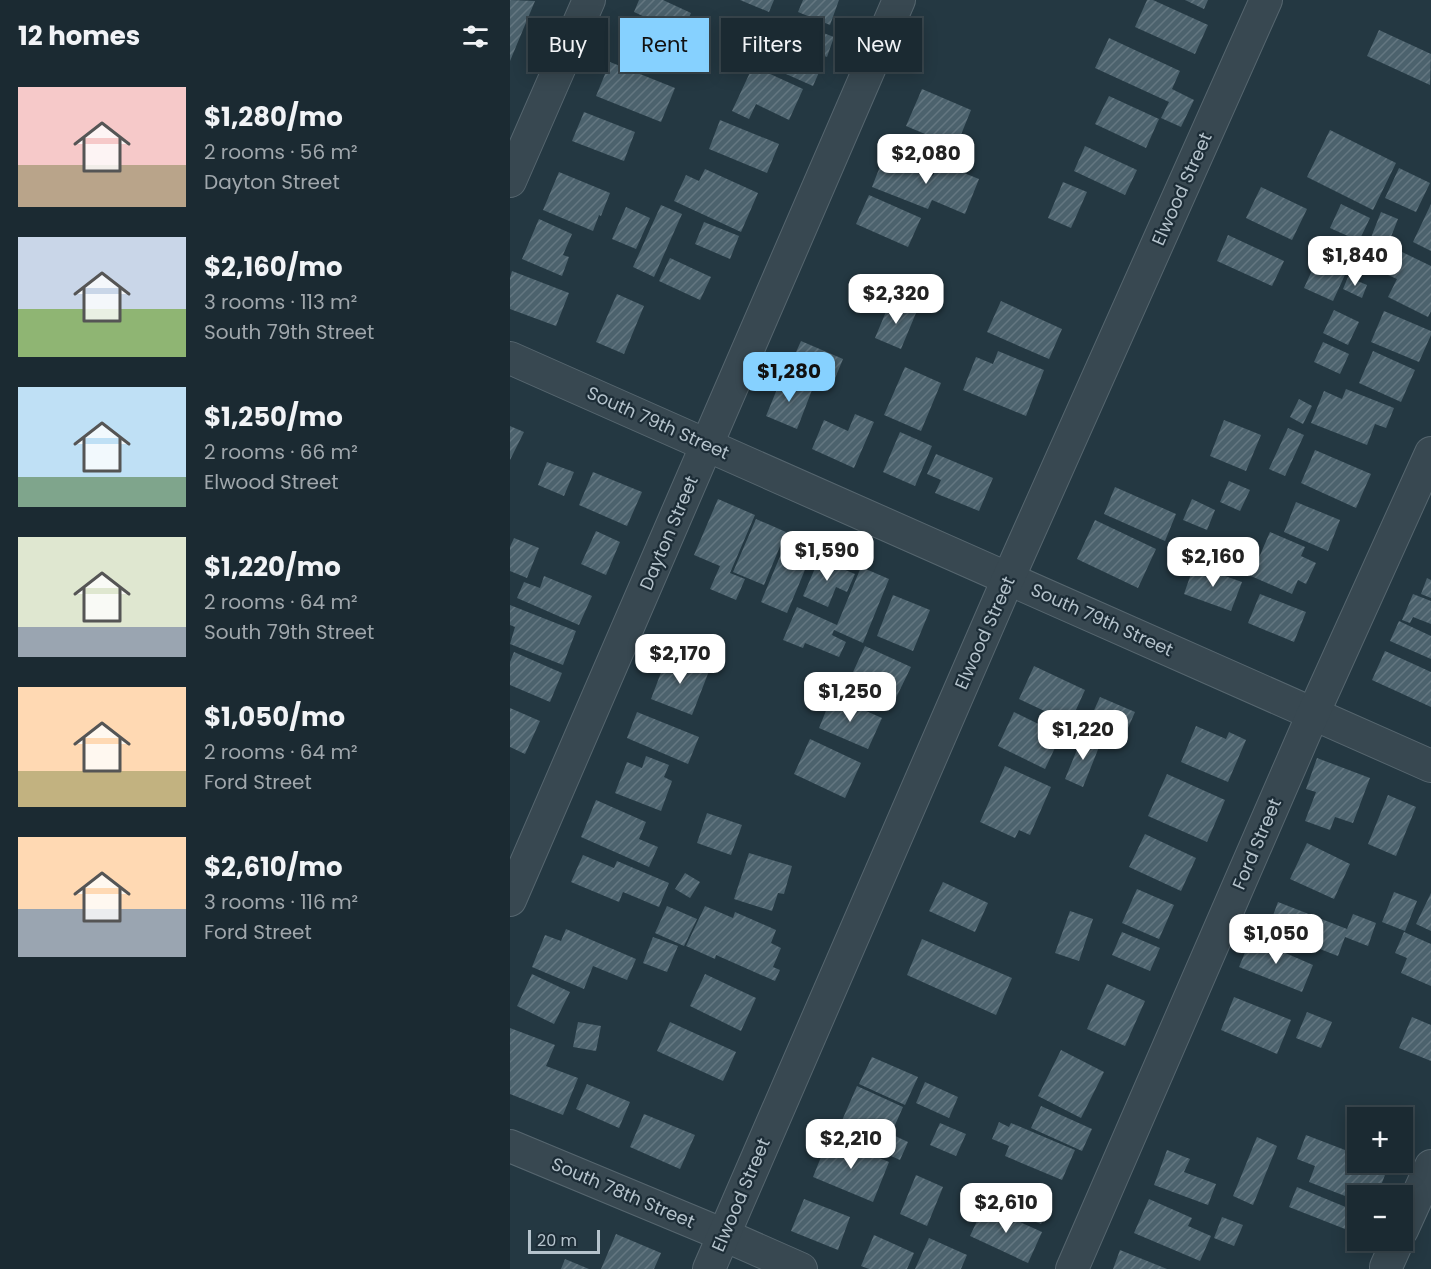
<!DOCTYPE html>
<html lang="en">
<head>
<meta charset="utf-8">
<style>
	body { margin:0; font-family:Poppins,sans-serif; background:#28363e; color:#f1f3f6; height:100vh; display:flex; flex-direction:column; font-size:22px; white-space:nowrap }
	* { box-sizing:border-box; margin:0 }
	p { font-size:20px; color:#a0a7ac }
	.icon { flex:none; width:33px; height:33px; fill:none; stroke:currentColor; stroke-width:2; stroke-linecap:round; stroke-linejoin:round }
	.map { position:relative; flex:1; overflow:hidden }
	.side { display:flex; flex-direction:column; background:#1b2a32; width:510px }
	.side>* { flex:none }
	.top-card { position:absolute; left:18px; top:18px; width:570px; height:54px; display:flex; gap:12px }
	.fabs { position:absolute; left:837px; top:1107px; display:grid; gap:12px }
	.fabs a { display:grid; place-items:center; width:66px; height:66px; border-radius:0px; background:#1b2a32; box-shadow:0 3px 15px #0003,0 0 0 2px #39464d; font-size:30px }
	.scale { position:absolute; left:18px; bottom:15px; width:72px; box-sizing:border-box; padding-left:6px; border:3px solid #b5c3cc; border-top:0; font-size:16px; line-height:21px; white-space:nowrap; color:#b5c3cc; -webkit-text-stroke:4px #1d2d37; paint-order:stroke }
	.price { position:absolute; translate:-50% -51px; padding:0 14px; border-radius:12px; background:#fff; color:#222; font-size:20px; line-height:39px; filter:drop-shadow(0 2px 3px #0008) }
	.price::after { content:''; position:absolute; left:50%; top:36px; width:18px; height:14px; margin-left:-9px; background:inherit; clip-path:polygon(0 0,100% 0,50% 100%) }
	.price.current { background:#86d1ff; color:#111 }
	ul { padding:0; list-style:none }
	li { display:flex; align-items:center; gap:18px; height:150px; padding:0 18px }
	li span { display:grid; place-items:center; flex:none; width:168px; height:120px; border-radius:0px; color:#555 }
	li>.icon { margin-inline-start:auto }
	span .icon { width:72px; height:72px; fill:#fffc; stroke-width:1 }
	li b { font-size:26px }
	h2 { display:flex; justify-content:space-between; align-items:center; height:72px; padding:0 18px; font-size:26px }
	.pill { padding:0 21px; border-radius:0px; background:#1b2a32; box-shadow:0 3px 15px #0003,0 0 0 2px #39464d; font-size:21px; line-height:54px }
	.pill.current { background:#86d1ff; color:#111 }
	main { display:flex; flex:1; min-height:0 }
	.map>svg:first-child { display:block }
	.building { fill:url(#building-hatch) }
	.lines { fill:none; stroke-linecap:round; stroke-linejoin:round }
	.minor-casing { stroke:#56666f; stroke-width:34 }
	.minor { stroke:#384851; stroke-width:32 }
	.labels { text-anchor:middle; stroke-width:4.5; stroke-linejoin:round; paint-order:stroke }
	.street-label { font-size:18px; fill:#b5c3cc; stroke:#1d2d37 }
</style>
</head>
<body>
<main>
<section class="side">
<h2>12 homes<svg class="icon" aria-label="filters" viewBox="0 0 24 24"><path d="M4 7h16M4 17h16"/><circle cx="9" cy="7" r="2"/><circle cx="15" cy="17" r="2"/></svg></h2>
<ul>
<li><span style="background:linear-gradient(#f6c9c9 65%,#b9a48a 0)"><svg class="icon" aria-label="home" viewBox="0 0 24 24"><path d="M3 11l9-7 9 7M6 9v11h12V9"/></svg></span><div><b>$1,280/mo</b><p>2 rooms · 56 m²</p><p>Dayton Street</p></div></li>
<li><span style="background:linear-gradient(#c9d6e8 60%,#8fb573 0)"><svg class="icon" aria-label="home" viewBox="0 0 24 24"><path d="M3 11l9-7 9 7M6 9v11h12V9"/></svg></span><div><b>$2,160/mo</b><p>3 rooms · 113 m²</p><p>South 79th Street</p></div></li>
<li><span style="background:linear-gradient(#bfe0f5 75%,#7fa58c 0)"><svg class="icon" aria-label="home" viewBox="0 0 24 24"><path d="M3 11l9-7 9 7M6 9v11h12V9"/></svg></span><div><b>$1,250/mo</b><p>2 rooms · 66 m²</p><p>Elwood Street</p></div></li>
<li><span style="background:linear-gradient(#dfe7d0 75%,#9aa5b1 0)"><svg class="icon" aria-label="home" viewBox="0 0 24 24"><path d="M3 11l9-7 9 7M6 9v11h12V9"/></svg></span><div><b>$1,220/mo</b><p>2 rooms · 64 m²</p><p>South 79th Street</p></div></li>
<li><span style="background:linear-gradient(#ffd9b3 70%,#c2b280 0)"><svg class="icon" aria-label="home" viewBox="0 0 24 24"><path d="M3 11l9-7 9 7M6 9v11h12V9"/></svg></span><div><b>$1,050/mo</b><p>2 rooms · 64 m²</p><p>Ford Street</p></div></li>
<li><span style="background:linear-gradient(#ffd9b3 60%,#9aa5b1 0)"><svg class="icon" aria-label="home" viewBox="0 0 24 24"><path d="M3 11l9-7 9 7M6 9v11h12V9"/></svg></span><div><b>$2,610/mo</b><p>3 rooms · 116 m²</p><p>Ford Street</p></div></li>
</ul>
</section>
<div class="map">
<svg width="921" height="1269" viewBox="0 0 921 1269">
	<defs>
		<pattern id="building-hatch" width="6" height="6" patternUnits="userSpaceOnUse" patternTransform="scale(1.5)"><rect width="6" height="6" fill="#4c626d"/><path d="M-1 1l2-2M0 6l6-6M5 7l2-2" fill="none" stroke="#647781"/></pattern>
	</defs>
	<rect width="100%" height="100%" fill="#243842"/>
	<g class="building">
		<polygon points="0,0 25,1 0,61"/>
		<polygon points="129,0 153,0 181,13 172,34 124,12"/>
		<polygon points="230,0 264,0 259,12"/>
		<polygon points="293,0 329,0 320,25 288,12"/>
		<polygon points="637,0 643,0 698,25 685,54 625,27"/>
		<polygon points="675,0 698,0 694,9"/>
		<polygon points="276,19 324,37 317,57 268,39"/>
		<polygon points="121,24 179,52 172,66 162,61 156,74 108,51"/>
		<polygon points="869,30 921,54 920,85 857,56"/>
		<polygon points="599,38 670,71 662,89 684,100 671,127 651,118 659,102 585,68"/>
		<polygon points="268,43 313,63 303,86 258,66"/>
		<polygon points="100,62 165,88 151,122 86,96"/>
		<polygon points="243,66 293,89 279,120 246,104 239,119 222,111"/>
		<polygon points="412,89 461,110 446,147 396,126"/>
		<polygon points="599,96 649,119 636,148 585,124"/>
		<polygon points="74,112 125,132 114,161 62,141"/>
		<polygon points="210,120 269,144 257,173 199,149"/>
		<polygon points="820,130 886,163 863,210 797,177"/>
		<polygon points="575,146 627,170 615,195 564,171"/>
		<polygon points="374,156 423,176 429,163 469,179 455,214 422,200 418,209 362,187"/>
		<polygon points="889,168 920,183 906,212 875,198"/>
		<polygon points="195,169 248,193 231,232 164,201 176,175 189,181"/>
		<polygon points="49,172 100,193 91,216 89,215 83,231 33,210"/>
		<polygon points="553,182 577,192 561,228 538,218"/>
		<polygon points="751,187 797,209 782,240 736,218"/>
		<polygon points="359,195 411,218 398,247 346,224"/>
		<polygon points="831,204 860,218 849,241 820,228"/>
		<polygon points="921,204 921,251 903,242"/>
		<polygon points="151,205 172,214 144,277 123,267"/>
		<polygon points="116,207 140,218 126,249 102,239"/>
		<polygon points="871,212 888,219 875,252 858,245"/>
		<polygon points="29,219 62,234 53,255 59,257 52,276 12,259"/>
		<polygon points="194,222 229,236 220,259 185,244"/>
		<polygon points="718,235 774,261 762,286 707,261"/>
		<polygon points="890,251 921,266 921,311 918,317 878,297 887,279 878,275"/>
		<polygon points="810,253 839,266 823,301 794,288"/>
		<polygon points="160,258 201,277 190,300 149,281"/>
		<polygon points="2,271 59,293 46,326 0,309 0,278"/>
		<polygon points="838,277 857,285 852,298 833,289"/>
		<polygon points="107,294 134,306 114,354 86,342"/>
		<polygon points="491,301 552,329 539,359 477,332"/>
		<polygon points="380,302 406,313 391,349 365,338"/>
		<polygon points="824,310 849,322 838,345 813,333"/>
		<polygon points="874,311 921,331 921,335 909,362 861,342"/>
		<polygon points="291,341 333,359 321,388 278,370"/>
		<polygon points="813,342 839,354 830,374 804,362"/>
		<polygon points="488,351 534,370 516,416 453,390 466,357 483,364"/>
		<polygon points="863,351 905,370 891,402 849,383"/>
		<polygon points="395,367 431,383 411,431 374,415"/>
		<polygon points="272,377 302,390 287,429 256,416"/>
		<polygon points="836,389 884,408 876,428 865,424 857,445 801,423 814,391 832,399"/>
		<polygon points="789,399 802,406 793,424 780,417"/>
		<polygon points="345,414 364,422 344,468 302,449 314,420 338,431"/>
		<polygon points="714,420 751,435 736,471 700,456"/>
		<polygon points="0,426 14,432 0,460"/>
		<polygon points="778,428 794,435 775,476 759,469"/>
		<polygon points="390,432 422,446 405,486 373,472"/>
		<polygon points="805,450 861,474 846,508 791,483"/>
		<polygon points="426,454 483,478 469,511 425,493 431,480 417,474"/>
		<polygon points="37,462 64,472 54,496 28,485"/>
		<polygon points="83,472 132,492 117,526 69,505"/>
		<polygon points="719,481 740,490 730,511 710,502"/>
		<polygon points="605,487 666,514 655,541 594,514"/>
		<polygon points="208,499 245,515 220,573 235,579 226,600 200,589 210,566 184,555"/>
		<polygon points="682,499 705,510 697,530 673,520"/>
		<polygon points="786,502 830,520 818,551 774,532"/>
		<polygon points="246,519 276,532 254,585 223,572"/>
		<polygon points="585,520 646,549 628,588 567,559"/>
		<polygon points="86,531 110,542 96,575 71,564"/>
		<polygon points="760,532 795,547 791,556 806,563 796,584 788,580 782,594 741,576"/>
		<polygon points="4,538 29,548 17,578 0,571 0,547"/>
		<polygon points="271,554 297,565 277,613 251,602"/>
		<polygon points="309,559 345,574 337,592 326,587 318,607 293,596"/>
		<polygon points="684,565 732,582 721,611 674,594"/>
		<polygon points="351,567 379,579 353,643 324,630 322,635 336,642 329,657 295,643 293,648 273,640 287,607 327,625"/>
		<polygon points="34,576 82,596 69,625 7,598 14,582 30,588"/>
		<polygon points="917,578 921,580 921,598 911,594"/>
		<polygon points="750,594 796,612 784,642 738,623"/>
		<polygon points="903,594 921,601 921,624 903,617 900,623 892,620"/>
		<polygon points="383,595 420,610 403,651 367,636"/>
		<polygon points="0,605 66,631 53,665 0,644 5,627 0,625"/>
		<polygon points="889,621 921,636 921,659 880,641"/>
		<polygon points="355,646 401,667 383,704 338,683"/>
		<polygon points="875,651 921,672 921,707 862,680"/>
		<polygon points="4,652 52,673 40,702 0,685 0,662"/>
		<polygon points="158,654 199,671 182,715 141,699"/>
		<polygon points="524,666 575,690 560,723 509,699"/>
		<polygon points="322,696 372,718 358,749 309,728"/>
		<polygon points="590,697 625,712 611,744 576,728"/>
		<polygon points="0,708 30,721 15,754 0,747"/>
		<polygon points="127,712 189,737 178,764 117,738"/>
		<polygon points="504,712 551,735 535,769 488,746"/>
		<polygon points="686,726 716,739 719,732 736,740 718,782 671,762"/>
		<polygon points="573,735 591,742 573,787 555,779"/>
		<polygon points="300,739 351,763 335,798 284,774"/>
		<polygon points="136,756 159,765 154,777 162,781 151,811 105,793 117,762 132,768"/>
		<polygon points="807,758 860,778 843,823 825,817 820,830 795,821 806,792 796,789"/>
		<polygon points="495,766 541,787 520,835 509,830 505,838 470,822"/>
		<polygon points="657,774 715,800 697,842 638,816"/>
		<polygon points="878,795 906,807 886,856 858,844"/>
		<polygon points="86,800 136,822 129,839 148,847 139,867 71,837"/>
		<polygon points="197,813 232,825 221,855 187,843"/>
		<polygon points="635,834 686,858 671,891 619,867"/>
		<polygon points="797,843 840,864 824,899 780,879"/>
		<polygon points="239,853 282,866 274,894 268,893 262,911 224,899"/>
		<polygon points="73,855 104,868 107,861 159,883 149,907 113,892 109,902 61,882"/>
		<polygon points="175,873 190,882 180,898 165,889"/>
		<polygon points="433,882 478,903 465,932 419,911"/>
		<polygon points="627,889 664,905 649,939 612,923"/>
		<polygon points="884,892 907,901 895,931 872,922"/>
		<polygon points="921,893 921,931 906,924"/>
		<polygon points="768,902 837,929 843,914 866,923 858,946 835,937 828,956 758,929"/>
		<polygon points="157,906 187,919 174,946 145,933"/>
		<polygon points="195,906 223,918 225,912 266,930 261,943 271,948 263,967 270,970 265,981 206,955 205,959 176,946"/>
		<polygon points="560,911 583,919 569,961 545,953"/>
		<polygon points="56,929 126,959 117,980 83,966 74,989 22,967 35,935 51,941"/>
		<polygon points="612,932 650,948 640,971 602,955"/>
		<polygon points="894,932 921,944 921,986 891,973 897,958 885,953"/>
		<polygon points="143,937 168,946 157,972 133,963"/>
		<polygon points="741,938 803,965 792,992 729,967"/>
		<polygon points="412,939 502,978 486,1015 397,975"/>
		<polygon points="22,974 60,992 44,1024 7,1006"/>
		<polygon points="195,974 246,998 231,1031 180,1006"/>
		<polygon points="597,984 635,1001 615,1046 577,1029"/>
		<polygon points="724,997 781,1020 767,1054 711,1030"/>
		<polygon points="797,1012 822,1022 811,1048 786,1038"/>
		<polygon points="902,1017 921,1025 921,1061 889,1048"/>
		<polygon points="68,1022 91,1026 86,1051 63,1047"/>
		<polygon points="160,1022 226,1052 213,1081 147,1051"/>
		<polygon points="0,1028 45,1045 36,1066 68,1078 53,1115 0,1094"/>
		<polygon points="551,1050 594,1072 571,1118 528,1096"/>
		<polygon points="362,1057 408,1077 395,1105 349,1084"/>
		<polygon points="415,1082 448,1097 439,1118 406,1103"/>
		<polygon points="77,1084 120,1102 109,1128 66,1109"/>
		<polygon points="347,1086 393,1107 381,1134 398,1142 390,1160 327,1132"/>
		<polygon points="531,1106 582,1129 572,1151 521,1128"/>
		<polygon points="134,1114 185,1135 170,1169 120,1147"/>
		<polygon points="489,1122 499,1127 501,1123 565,1150 552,1180 495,1156 499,1146 482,1139"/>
		<polygon points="430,1123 456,1134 446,1156 420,1145"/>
		<polygon points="796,1135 848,1155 848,1162 866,1162 878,1167 867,1196 863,1196 851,1191 850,1196 848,1196 848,1201 799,1182 805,1166 787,1159"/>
		<polygon points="319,1137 379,1162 363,1202 303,1177"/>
		<polygon points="747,1137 767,1146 743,1205 723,1196"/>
		<polygon points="657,1150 680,1159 674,1172 706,1184 698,1205 644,1185"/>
		<polygon points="406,1175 433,1187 417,1226 390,1214"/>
		<polygon points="787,1187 843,1210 835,1229 779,1207"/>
		<polygon points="497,1188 539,1205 531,1224 489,1208"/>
		<polygon points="294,1199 340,1217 328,1250 281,1231"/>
		<polygon points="639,1199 682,1218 678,1226 701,1236 690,1261 624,1233"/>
		<polygon points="474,1206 532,1232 518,1263 460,1236"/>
		<polygon points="712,1217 733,1225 724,1246 704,1238"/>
		<polygon points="106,1234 151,1253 144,1269 91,1269"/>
		<polygon points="364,1235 404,1253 397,1269 359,1269 351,1266"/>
		<polygon points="419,1238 457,1255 451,1269 405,1269"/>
		<polygon points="610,1250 657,1269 603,1269"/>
		<polygon points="55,1259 79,1269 51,1269"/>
	</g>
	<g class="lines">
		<g class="minor-casing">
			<g id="minor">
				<polyline points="0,181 79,0"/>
				<polyline points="0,358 921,766"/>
				<polyline points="0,900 389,0"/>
				<polyline points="0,1146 214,1235 291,1269"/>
				<polyline points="892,1230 921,1166"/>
				<polyline points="876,1267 888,1240"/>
				<polyline points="199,1269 498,579 756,0"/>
				<polyline points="562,1269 803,714 921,453"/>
			</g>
		</g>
		<use href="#minor" class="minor"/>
	</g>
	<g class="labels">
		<g class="street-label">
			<text transform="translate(672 189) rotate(-66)" y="6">Elwood Street</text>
			<text transform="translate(148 423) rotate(24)" y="6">South 79th Street</text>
			<text transform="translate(159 533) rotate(-67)" y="6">Dayton Street</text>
			<text transform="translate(592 620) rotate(24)" y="6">South 79th Street</text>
			<text transform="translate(475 633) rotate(-66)" y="6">Elwood Street</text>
			<text transform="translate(747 844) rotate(-67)" y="6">Ford Street</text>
			<text transform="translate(113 1193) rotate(23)" y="6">South 78th Street</text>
			<text transform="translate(231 1195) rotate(-67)" y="6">Elwood Street</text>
		</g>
	</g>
</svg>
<div class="fabs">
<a>+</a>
<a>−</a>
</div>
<div class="scale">20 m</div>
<b class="price" style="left:416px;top:185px">$2,080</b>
<b class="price" style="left:845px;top:287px">$1,840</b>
<b class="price" style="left:386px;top:325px">$2,320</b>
<b class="price current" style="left:279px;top:403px">$1,280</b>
<b class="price" style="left:317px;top:582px">$1,590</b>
<b class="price" style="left:703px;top:588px">$2,160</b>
<b class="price" style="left:170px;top:685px">$2,170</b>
<b class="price" style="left:340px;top:723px">$1,250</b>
<b class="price" style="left:573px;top:761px">$1,220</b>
<b class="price" style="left:766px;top:965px">$1,050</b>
<b class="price" style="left:341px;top:1170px">$2,210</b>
<b class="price" style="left:496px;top:1234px">$2,610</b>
<div class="top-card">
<a class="pill">Buy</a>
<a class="pill current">Rent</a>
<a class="pill">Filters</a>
<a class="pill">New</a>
</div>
</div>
</main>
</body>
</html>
